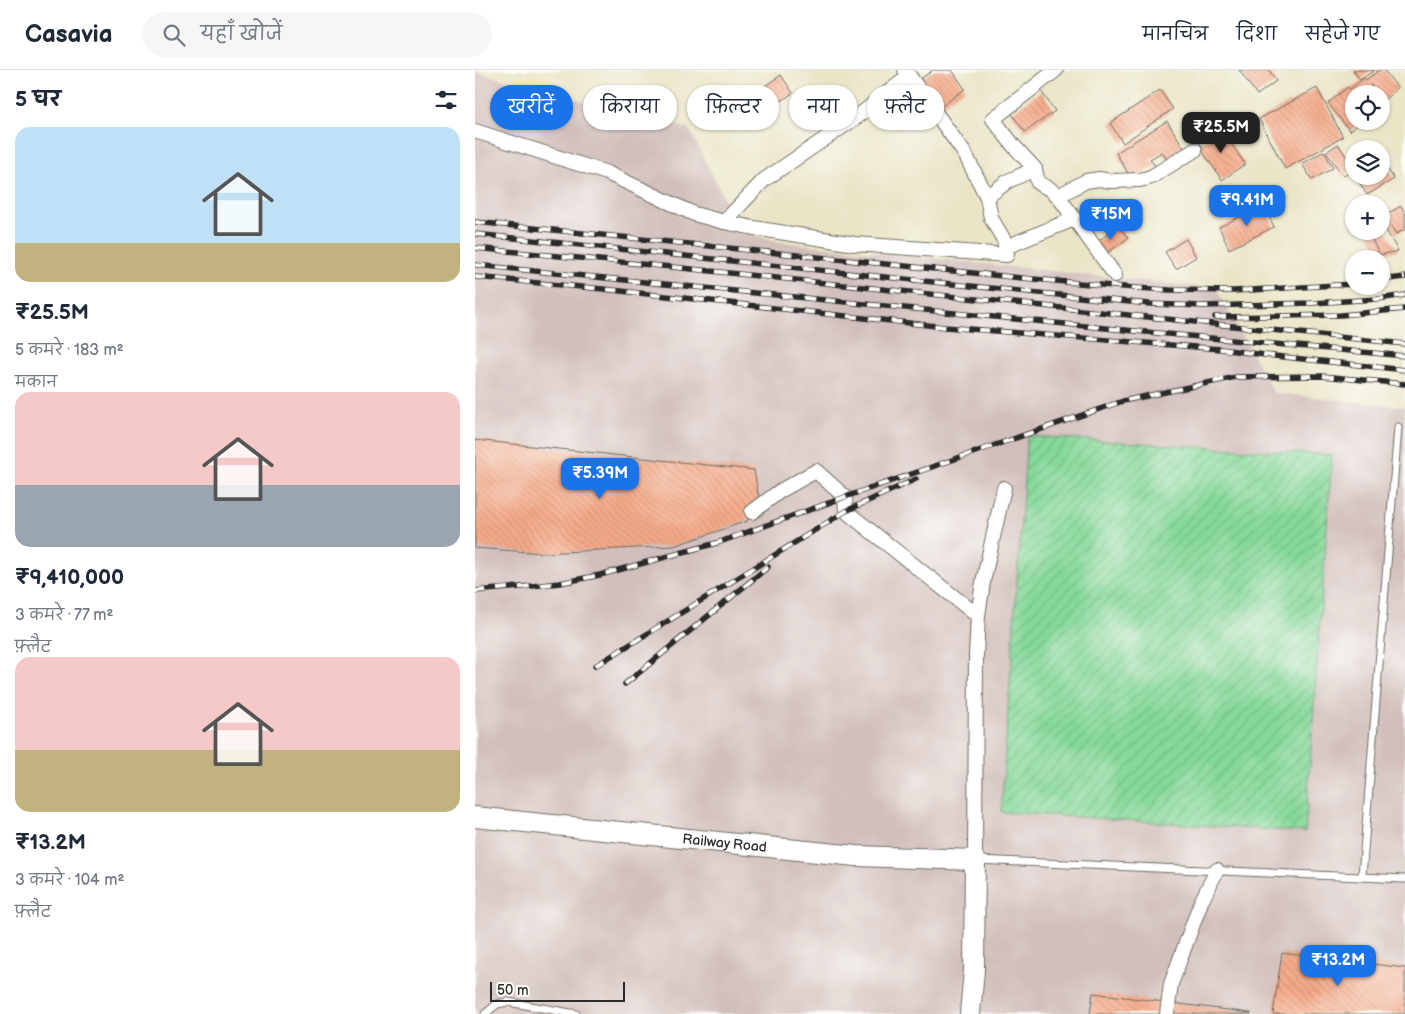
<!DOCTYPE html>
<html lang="hi">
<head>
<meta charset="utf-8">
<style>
	body { margin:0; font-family:"Balsamiq Sans","Playpen Sans Deva",sans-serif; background:#f6f6f7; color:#1f2937; height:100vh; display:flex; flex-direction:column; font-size:19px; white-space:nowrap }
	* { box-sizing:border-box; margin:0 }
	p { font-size:16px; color:#747a83 }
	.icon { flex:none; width:28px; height:28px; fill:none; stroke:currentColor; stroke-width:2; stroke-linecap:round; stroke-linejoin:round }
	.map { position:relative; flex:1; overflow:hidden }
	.side { display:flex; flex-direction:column; background:#fff; width:475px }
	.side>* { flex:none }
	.banner { position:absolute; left:15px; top:15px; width:475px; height:45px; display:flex; gap:10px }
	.tools { position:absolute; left:870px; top:15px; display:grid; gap:10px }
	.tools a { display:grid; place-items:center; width:45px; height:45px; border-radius:50%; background:#fff; box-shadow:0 1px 4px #0004; font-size:25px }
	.scale { position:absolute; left:15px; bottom:12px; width:135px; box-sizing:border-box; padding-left:5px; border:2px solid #2b2b2b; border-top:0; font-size:14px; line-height:18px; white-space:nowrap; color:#2b2b2b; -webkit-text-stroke:4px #fdfcf7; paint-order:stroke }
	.price { position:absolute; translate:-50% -42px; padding:0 11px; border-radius:10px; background:#1a73e8; color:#fff; font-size:16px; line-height:32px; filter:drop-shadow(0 1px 2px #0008) }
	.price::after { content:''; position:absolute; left:50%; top:30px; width:15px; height:11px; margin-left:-8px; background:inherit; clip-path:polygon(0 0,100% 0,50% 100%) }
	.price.current { background:#222; color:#fff }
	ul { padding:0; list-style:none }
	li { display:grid; align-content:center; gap:10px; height:265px; padding:0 15px }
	li span { display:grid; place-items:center; height:155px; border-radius:15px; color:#555 }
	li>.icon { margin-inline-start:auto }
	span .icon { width:90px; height:90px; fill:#fffc; stroke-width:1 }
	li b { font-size:21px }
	h2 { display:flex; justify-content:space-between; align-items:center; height:60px; padding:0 15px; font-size:21px }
	.tag { padding:0 18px; border-radius:22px; background:#fff; box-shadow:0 1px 4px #0004; font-size:18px; line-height:45px }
	.tag.current { background:#1a73e8; color:#fff }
	header { display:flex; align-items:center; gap:30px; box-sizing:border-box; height:70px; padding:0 25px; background:#fff; border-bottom:1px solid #e0e1e3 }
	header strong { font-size:24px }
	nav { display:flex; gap:28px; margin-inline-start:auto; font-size:18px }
	.search { width:350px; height:45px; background:#f6f6f7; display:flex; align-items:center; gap:12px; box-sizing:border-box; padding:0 18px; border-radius:28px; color:#747a83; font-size:19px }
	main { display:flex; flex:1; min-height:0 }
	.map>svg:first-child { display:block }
	.industrial { fill:#d1bfbd }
	.garden { fill:url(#garden-furrows); stroke:#588262 }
	.building { fill:url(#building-back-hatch) }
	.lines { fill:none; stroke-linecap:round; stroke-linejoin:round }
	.lane-casing { stroke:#6e6c62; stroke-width:9 }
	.street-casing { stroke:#6e6c62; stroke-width:16 }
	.secondary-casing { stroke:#6e6c62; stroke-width:22 }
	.lane { stroke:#fff; stroke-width:7 }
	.street { stroke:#fff; stroke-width:14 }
	.secondary { stroke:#fff; stroke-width:20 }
	.rail-casing { stroke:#2b2b2b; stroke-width:5.5 }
	.rail { stroke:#fdfcf7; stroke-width:4; stroke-dasharray:11; stroke-linecap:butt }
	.labels { text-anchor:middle; stroke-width:4; stroke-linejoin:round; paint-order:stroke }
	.street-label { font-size:14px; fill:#2b2b2b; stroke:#fdfcf7 }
</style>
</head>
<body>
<header>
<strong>Casavia</strong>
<div class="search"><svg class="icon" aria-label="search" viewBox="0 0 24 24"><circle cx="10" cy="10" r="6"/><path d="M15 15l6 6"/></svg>यहाँ खोजें</div>
<nav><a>मानचित्र</a><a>दिशा</a><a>सहेजे गए</a></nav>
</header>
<main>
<section class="side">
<h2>5 घर<svg class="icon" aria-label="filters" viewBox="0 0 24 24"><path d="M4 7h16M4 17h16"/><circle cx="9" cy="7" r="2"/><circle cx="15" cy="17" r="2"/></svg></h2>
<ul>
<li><span style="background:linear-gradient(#bfe0f5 75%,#c2b280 0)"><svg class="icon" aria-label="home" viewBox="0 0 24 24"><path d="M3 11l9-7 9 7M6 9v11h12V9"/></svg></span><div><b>₹25.5M</b><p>5 कमरे · 183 m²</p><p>मकान</p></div></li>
<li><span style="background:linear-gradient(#f6c9c9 60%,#9aa5b1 0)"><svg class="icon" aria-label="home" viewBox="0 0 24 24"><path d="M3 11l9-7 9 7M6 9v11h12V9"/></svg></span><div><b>₹9,410,000</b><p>3 कमरे · 77 m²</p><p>फ़्लैट</p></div></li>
<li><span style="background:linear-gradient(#f6c9c9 60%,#c2b280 0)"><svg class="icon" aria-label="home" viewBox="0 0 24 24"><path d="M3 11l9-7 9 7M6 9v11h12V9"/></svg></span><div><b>₹13.2M</b><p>3 कमरे · 104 m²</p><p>फ़्लैट</p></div></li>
</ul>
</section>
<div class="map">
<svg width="930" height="944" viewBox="0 0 930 944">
	<defs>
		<pattern id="garden-furrows" width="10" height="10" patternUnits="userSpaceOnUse" patternTransform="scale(1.25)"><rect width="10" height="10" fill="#85d899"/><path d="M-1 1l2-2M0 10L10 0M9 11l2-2" fill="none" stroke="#73ba84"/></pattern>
		<pattern id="building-back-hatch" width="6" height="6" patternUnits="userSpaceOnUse" patternTransform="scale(1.25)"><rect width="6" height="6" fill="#f5aa89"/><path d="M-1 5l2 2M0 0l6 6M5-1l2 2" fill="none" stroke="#d29276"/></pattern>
	</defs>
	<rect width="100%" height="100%" fill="#fdfcf7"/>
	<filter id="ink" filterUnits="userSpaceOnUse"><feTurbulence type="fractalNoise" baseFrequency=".02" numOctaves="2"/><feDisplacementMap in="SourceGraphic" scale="10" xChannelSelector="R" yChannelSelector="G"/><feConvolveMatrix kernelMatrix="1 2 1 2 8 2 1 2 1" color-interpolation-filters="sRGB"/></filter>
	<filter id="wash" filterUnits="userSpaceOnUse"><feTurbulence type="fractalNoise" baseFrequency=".0096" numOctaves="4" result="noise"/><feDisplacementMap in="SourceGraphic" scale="20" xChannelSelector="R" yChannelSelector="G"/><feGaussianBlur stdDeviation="1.12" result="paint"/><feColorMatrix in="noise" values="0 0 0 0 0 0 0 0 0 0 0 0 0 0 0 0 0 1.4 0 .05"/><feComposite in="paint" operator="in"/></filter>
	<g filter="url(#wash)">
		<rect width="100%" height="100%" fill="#eae5c7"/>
		<polygon class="industrial" points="0,2 214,59 265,160 297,171 741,219 799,323 930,337 930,944 0,944"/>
		<polygon class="garden" points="552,366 857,385 830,762 526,742"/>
		<g id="blocks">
			<g class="building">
				<polygon points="458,0 477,0 490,19 464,38 444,10"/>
				<polygon points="764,0 794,0 801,11 782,25"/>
				<polygon points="878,0 900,0 885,10"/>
				<polygon points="904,0 909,0 923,18 908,31 906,29 906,24 902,24 895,15 901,24 879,24 879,51 887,51 875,61 853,33 873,17 875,19 889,8 891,10"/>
				<polygon points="306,5 318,23 296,38 284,20"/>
				<polygon points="842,18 868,67 810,99 784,49"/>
				<polygon points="685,20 698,39 648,73 635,53"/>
				<polygon points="566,21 580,41 550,62 536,43"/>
				<polygon points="692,51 710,79 692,90 687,82 675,89 680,96 657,110 641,83"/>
				<polygon points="746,59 770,94 747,110 723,75"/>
				<polygon points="863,74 879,98 879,104 876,100 868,106 851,82"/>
				<polygon points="849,81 858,98 837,110 827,94"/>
				<polygon points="906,89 919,109 892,125 880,106 906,106"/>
				<polygon points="789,135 799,157 754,179 744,157"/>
				<polygon points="926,136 930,142 930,159 921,164 910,145"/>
				<polygon points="906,151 923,181 905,185 892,161 906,161"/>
				<polygon points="644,156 653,168 628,186 619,174"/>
				<polygon points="711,169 721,187 701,199 690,182"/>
				<polygon points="0,370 279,400 284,429 272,451 199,476 68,483 0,478"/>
				<polygon points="807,883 930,898 930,944 798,944"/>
				<polygon points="618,923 776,943 776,944 615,944"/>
			</g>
		</g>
	</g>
	<g filter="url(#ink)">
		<use href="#blocks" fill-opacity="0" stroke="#6e6c62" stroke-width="1"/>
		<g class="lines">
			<g class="lane-casing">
				<g id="lane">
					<polyline points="501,790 930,809"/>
					<polyline points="887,806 923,357"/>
					<polyline points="10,944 22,934 33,932 101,944"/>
				</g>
			</g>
			<g class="street-casing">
				<g id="street">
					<polyline points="0,61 132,103 219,144 249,152 279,158 380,174 532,185 529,170 516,148 512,127 490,84 430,0"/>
					<polyline points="560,99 538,75 518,49 581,0"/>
					<polyline points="583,126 611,111 624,109 636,111 665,110 676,107 720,80"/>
					<polyline points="512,127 533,111 560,99 563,113 575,119 583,126 640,205"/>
					<polyline points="249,152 289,110 382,47 434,6"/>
					<polyline points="531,177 599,149"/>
					<polyline points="277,442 305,421 341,401 370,427 371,441 378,447 503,546"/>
					<polyline points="500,790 501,585 503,546 508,512 529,418"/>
					<polyline points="692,944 696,914 726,832 742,800"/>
				</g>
			</g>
			<g class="secondary-casing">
				<g id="secondary">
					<path id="s1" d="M0 747 381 786 500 790 499 900 495 944"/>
				</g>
			</g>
			<use href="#lane" class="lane"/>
			<use href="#street" class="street"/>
			<use href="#secondary" class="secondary"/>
			<g class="rail-casing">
				<g id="rail">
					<polyline points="0,152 547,208 660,218 695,220 758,221 879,214"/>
					<polyline points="0,164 544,221 675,234 729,236 837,233 903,229 930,225"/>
					<polyline points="0,178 207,198 930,274"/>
					<polyline points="0,195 660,261 930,286"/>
					<polyline points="0,207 128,219 470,257 746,279 790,285 930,300"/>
					<polyline points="906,210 930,207"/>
					<polyline points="740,247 866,245 930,239"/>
					<polyline points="0,521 57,516 85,513 125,505 245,472 370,427 648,331 761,307 847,306 930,314"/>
					<polyline points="120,596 371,441 441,409"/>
					<polyline points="150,614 293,497"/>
				</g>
			</g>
			<use href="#rail" class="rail"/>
		</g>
	</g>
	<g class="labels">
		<g class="street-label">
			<text dy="5" stroke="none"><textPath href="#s1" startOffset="251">Railway Road</textPath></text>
		</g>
	</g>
</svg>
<div class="tools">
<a><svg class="icon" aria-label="locate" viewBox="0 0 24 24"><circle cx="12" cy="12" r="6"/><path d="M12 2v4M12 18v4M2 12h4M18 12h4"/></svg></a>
<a><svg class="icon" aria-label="layers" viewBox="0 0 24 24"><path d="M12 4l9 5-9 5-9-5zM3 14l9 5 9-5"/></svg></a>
<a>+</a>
<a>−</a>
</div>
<div class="scale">50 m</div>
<b class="price current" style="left:746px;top:84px">₹25.5M</b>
<b class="price" style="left:772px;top:157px">₹9.41M</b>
<b class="price" style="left:636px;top:171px">₹15M</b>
<b class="price" style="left:125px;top:430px">₹5.39M</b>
<b class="price" style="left:863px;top:917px">₹13.2M</b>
<div class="banner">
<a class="tag current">खरीदें</a>
<a class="tag">किराया</a>
<a class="tag">फ़िल्टर</a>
<a class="tag">नया</a>
<a class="tag">फ़्लैट</a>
</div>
</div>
</main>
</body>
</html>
